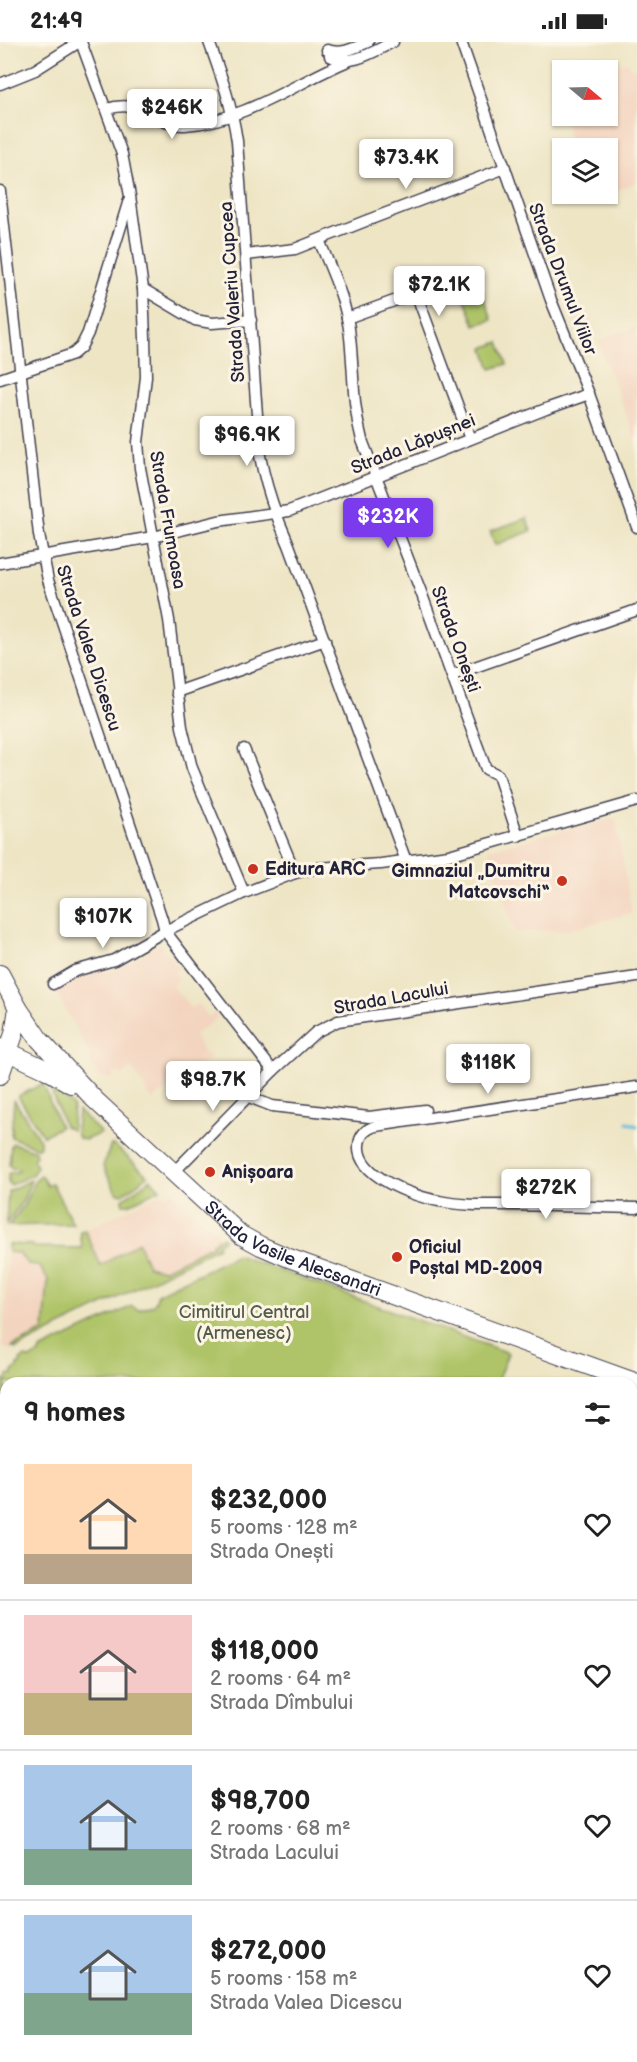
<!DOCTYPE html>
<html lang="en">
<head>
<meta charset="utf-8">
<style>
	body { margin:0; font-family:"Balsamiq Sans",sans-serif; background:#f2f2f2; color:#222; height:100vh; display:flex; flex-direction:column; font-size:22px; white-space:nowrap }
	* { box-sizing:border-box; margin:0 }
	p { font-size:20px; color:#767676 }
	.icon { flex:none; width:33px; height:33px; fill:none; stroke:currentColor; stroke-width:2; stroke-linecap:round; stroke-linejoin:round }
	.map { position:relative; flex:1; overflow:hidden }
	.side { position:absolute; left:0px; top:1335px; width:638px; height:686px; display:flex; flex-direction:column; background:#fff; border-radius:18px 18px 0 0; box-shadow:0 2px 4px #0004 }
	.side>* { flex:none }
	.needle { width:39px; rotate:109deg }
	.controls { position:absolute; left:552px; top:18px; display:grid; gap:12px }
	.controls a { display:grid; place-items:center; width:66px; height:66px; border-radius:0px; background:#fff; box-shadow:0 2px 4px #0004; font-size:30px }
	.price { position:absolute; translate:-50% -51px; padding:0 14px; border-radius:6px; background:#fff; color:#222; font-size:20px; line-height:39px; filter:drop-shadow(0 2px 3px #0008) }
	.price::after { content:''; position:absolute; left:50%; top:36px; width:18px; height:14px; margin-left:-9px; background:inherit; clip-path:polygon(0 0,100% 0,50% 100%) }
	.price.current { background:#7c3aed; color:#fff }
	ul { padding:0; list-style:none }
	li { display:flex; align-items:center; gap:18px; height:150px; padding:0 24px }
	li+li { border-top:2px solid #e0e0e0 }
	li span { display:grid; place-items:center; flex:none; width:168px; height:120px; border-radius:0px; color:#555 }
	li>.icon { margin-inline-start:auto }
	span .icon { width:72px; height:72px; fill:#fffc; stroke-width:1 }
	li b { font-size:26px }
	h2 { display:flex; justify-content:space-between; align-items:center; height:72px; padding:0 24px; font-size:26px }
	.status { display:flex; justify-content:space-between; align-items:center; height:42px; padding:0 30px; background:#fff; direction:ltr }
	.status svg { height:16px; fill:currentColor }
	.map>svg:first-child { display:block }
	.built { fill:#f3d4bf }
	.green { fill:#afc468; stroke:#687352; stroke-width:1.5 }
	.forest { fill:#8baa5c; stroke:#56664c; stroke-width:1.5 }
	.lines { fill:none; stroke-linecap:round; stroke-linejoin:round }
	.stream { stroke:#5dbddb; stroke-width:3 }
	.street-casing { stroke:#413f50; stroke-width:13 }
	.primary-casing { stroke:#413f50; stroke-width:20 }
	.street { stroke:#fff; stroke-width:10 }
	.primary { stroke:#fff; stroke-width:18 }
	.poi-dot { fill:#c8321e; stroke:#fcf5e5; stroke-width:2 }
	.labels { text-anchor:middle; stroke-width:6; stroke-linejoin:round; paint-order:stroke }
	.street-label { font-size:18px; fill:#22223b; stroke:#fcf5e5 }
	.poi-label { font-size:18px; font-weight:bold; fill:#22223b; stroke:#fcf5e5; text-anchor:start }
	.park-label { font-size:18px; fill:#535b4b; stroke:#fcf5e5 }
</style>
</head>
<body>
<div class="status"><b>21:49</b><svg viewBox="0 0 49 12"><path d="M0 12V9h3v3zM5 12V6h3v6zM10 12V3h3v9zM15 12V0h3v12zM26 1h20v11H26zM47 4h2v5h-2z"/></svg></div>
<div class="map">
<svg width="637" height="2020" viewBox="0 0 637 2020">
	<rect width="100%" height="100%" fill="#fcf5e5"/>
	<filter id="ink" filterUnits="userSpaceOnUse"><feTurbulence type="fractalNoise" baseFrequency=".0167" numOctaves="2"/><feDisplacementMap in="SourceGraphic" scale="12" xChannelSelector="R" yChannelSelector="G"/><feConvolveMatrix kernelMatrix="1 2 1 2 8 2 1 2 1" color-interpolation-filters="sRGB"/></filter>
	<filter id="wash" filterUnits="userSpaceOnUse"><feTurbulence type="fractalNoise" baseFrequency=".008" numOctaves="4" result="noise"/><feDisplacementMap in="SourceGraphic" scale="24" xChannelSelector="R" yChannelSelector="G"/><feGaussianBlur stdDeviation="1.35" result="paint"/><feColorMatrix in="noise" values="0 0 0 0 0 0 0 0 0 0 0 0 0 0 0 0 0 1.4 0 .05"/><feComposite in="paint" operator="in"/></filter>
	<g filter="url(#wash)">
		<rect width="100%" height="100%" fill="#eee5c5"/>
		<g class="built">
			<polygon points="626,20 632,27 637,25 637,140 602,155 600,152 608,152 608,106 575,106 566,90 566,83 550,48 557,32 562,32 562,74 608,74 608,28 604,28"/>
			<polygon points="637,284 637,401 598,299"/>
			<polygon points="615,776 632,871 568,888 515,890 488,807"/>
			<polygon points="159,902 179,926 174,931 179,937 172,944 191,966 198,961 208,976 215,970 219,975 194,993 205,1013 207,1011 211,1016 152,1058 135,1030 130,1026 123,1034 117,1030 110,1037 99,1035 89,1018 92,1015 55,949 102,925 103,930 116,928"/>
			<polygon points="171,1149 222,1195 217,1197 213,1203 163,1228 148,1224 101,1224 85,1188 161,1151 165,1155"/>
			<polygon points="8,1210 19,1211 28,1223 39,1224 48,1238 44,1289 7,1308 3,1305"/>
			<polygon points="477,2014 479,2017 483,2015 499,2015 502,2020 409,2020 408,2016 403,2018 401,2015"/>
		</g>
		<g class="green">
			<polygon points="478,236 492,278 475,283 460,244"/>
			<polygon points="499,300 507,322 491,327 484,306"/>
			<polygon points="527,476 531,489 495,503 490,489"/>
			<polygon points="42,1042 43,1042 60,1085 43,1094 18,1054"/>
			<polygon points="49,1042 73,1064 72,1088 64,1084"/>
			<polygon points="14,1058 40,1098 40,1104 38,1106 11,1095"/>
			<polygon points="78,1069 101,1091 85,1098 78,1096 76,1090"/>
			<polygon points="13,1101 35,1109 36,1114 33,1117 37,1125 32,1133 10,1143 8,1140 8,1132 12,1130 18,1130 19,1127 12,1126 9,1123 11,1103"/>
			<polygon points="111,1103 115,1104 148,1134 123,1152 116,1150 103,1124"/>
			<polygon points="41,1133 47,1144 52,1141 73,1182 8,1184 24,1163 35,1138"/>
			<polygon points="151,1137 160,1147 129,1162 123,1162 123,1157"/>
			<polygon points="31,1138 23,1159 6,1182 8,1149"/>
			<polygon points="85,1188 101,1224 138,1200 148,1224 163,1228 213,1203 212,1201 217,1199 216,1197 222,1195 224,1197 217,1203 218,1205 16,1307 12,1305 44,1289 48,1238 39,1224 28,1223 19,1211 8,1210 8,1202 33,1203 33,1205 82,1206 80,1189"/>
			<path d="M237 1213 508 1311 498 1337 507 1341H6V1834L0 1836V1436H4L5 1425 0 1424 3 1338H7L8 1333H13V1328L17 1327V1323L21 1321 20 1318 25 1315 30 1317 39 1312 40 1308 132 1264 138 1268C147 1264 157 1265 157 1252Z"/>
			<polygon points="632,1392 637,1394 637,1579 632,1578"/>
		</g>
		<polygon class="forest" points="3,1523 6,1523 6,1670 0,1669 0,1575"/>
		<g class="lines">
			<polyline class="stream" points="627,1080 637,1084"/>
		</g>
	</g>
	<g filter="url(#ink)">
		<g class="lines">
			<g class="street-casing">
				<g id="street">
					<polyline points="81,0 122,112 130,154 143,247 145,296 146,335 138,400 140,426 169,578 182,685 192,726 244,851"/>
					<path d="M209 0C221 33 232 64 237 99L260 414C266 446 276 474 289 503L406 819"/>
					<polyline points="461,0 551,258 589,352 637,485"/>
					<path d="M327 8C342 13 354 6 368 0"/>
					<path d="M330 14C351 26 374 9 393 0"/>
					<polyline points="0,42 35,28 79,0"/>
					<path d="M107 67C143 55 154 85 185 83 245 79 295 41 350 18"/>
					<polyline points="0,149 39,493 48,538 162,877 165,889 273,1029"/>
					<path d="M319 198C332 230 347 260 350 295 354 332 352 361 362 398L421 550 486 727 498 733 518 794"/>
					<polyline points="246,213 295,207 363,180 505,126"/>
					<polyline points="143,247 195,278 212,281 251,278"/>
					<polyline points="347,276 416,251 470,397"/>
					<polyline points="0,337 73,312 81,305 88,291 129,158"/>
					<polyline points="0,521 153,495 218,479 289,469 546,367 589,352"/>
					<polyline points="452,633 637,568"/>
					<polyline points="177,650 325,598"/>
					<polyline points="244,707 295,831"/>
					<polyline points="53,942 75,929 114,918 165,889 244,851 295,831 317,826 381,822 449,813 637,759"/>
					<path d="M637 1045 376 1084C366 1087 360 1092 359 1103 356 1134 415 1155 439 1159 463 1164 489 1163 513 1163 554 1164 596 1165 637 1166"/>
					<polyline points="249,1055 272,1064 369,1075 425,1068"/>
					<polyline points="173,1131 273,1029 316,990 338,979 637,935"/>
					<polyline points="632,1845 637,1842"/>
					<polyline points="632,2013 635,2020"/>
					<polyline points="299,2014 302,2020"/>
				</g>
			</g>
			<g class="primary-casing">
				<g id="primary">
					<path id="s1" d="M0 932 18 966 39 997 94 1057 241 1193 261 1204 289 1216 637 1341"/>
					<polyline points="0,1006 47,1028 71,1042"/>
					<polyline points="0,1033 14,992 18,966"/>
					<polyline points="632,1640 637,1637"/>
					<polyline points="0,1962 6,1960"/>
				</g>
			</g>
			<use href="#street" class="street"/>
			<use href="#primary" class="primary"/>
		</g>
	</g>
	<g class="poi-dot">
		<circle cx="253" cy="827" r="6"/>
		<circle cx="562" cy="839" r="6"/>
		<circle cx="210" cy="1130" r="6"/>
		<circle cx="397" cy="1215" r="6"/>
	</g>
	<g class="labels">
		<g class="street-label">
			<text transform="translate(563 237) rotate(69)" y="6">Strada Drumul Viilor</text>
			<text transform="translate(232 250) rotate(-94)" y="6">Strada Valeriu Cupcea</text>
			<text transform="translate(413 402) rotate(-22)" y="6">Strada Lăpușnei</text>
			<text transform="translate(168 478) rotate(80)" y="6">Strada Frumoasa</text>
			<text transform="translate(456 597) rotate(70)" y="6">Strada Onești</text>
			<text transform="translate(89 606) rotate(72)" y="6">Strada Valea Dicescu</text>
			<text transform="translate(391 956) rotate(-10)" y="6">Strada Lacului</text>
			<text dy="6" stroke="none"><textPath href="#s1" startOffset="410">Strada Vasile Alecsandri</textPath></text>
		</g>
		<g class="poi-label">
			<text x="265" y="833">Editura ARC</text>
			<text x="550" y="835" text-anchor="end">Gimnaziul „Dumitru<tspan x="550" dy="21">Matcovschi“</tspan></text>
			<text x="222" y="1136">Anișoara</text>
			<text x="409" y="1211">Oficiul<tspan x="409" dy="21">Poștal MD-2009</tspan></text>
		</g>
		<g class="park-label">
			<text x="244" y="1276">Cimitirul Central<tspan x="244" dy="21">(Armenesc)</tspan></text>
		</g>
	</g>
</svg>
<div class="controls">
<a><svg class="needle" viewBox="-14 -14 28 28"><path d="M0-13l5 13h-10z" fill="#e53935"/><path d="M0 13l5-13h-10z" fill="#767676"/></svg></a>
<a><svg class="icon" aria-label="layers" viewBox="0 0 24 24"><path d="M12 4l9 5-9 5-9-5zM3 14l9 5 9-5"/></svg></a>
</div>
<b class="price" style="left:172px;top:98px">$246K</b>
<b class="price" style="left:406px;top:148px">$73.4K</b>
<b class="price" style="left:439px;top:275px">$72.1K</b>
<b class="price" style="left:247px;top:425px">$96.9K</b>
<b class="price current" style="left:388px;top:507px">$232K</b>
<b class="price" style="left:103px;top:907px">$107K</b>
<b class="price" style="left:488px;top:1053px">$118K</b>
<b class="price" style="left:213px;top:1070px">$98.7K</b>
<b class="price" style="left:546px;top:1178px">$272K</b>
<section class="side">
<h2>9 homes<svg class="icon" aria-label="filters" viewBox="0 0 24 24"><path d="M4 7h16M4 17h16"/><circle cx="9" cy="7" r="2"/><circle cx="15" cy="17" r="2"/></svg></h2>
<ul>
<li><span style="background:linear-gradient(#ffd9b3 75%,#b9a48a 0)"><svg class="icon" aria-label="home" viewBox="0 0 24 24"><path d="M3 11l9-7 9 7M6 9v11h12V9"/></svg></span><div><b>$232,000</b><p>5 rooms · 128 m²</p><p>Strada Onești</p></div><svg class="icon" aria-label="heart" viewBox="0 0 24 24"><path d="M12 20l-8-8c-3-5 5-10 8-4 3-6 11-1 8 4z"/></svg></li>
<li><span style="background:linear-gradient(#f6c9c9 65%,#c2b280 0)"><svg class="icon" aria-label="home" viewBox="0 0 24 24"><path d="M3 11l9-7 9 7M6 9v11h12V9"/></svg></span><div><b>$118,000</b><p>2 rooms · 64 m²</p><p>Strada Dîmbului</p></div><svg class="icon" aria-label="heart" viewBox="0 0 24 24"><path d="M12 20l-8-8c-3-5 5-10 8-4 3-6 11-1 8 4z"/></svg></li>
<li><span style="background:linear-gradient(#a9c7e8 70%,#7fa58c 0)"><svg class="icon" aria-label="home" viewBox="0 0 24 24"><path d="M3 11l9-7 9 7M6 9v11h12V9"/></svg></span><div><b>$98,700</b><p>2 rooms · 68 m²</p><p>Strada Lacului</p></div><svg class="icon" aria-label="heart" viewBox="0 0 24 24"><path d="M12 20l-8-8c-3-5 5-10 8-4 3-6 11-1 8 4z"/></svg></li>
<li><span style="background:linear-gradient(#a9c7e8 65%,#7fa58c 0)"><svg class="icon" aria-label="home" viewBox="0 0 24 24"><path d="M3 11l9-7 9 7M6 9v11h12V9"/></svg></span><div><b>$272,000</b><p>5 rooms · 158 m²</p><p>Strada Valea Dicescu</p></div><svg class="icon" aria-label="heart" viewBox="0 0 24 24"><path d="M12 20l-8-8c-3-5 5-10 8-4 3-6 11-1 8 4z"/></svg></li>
</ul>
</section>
</div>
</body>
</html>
